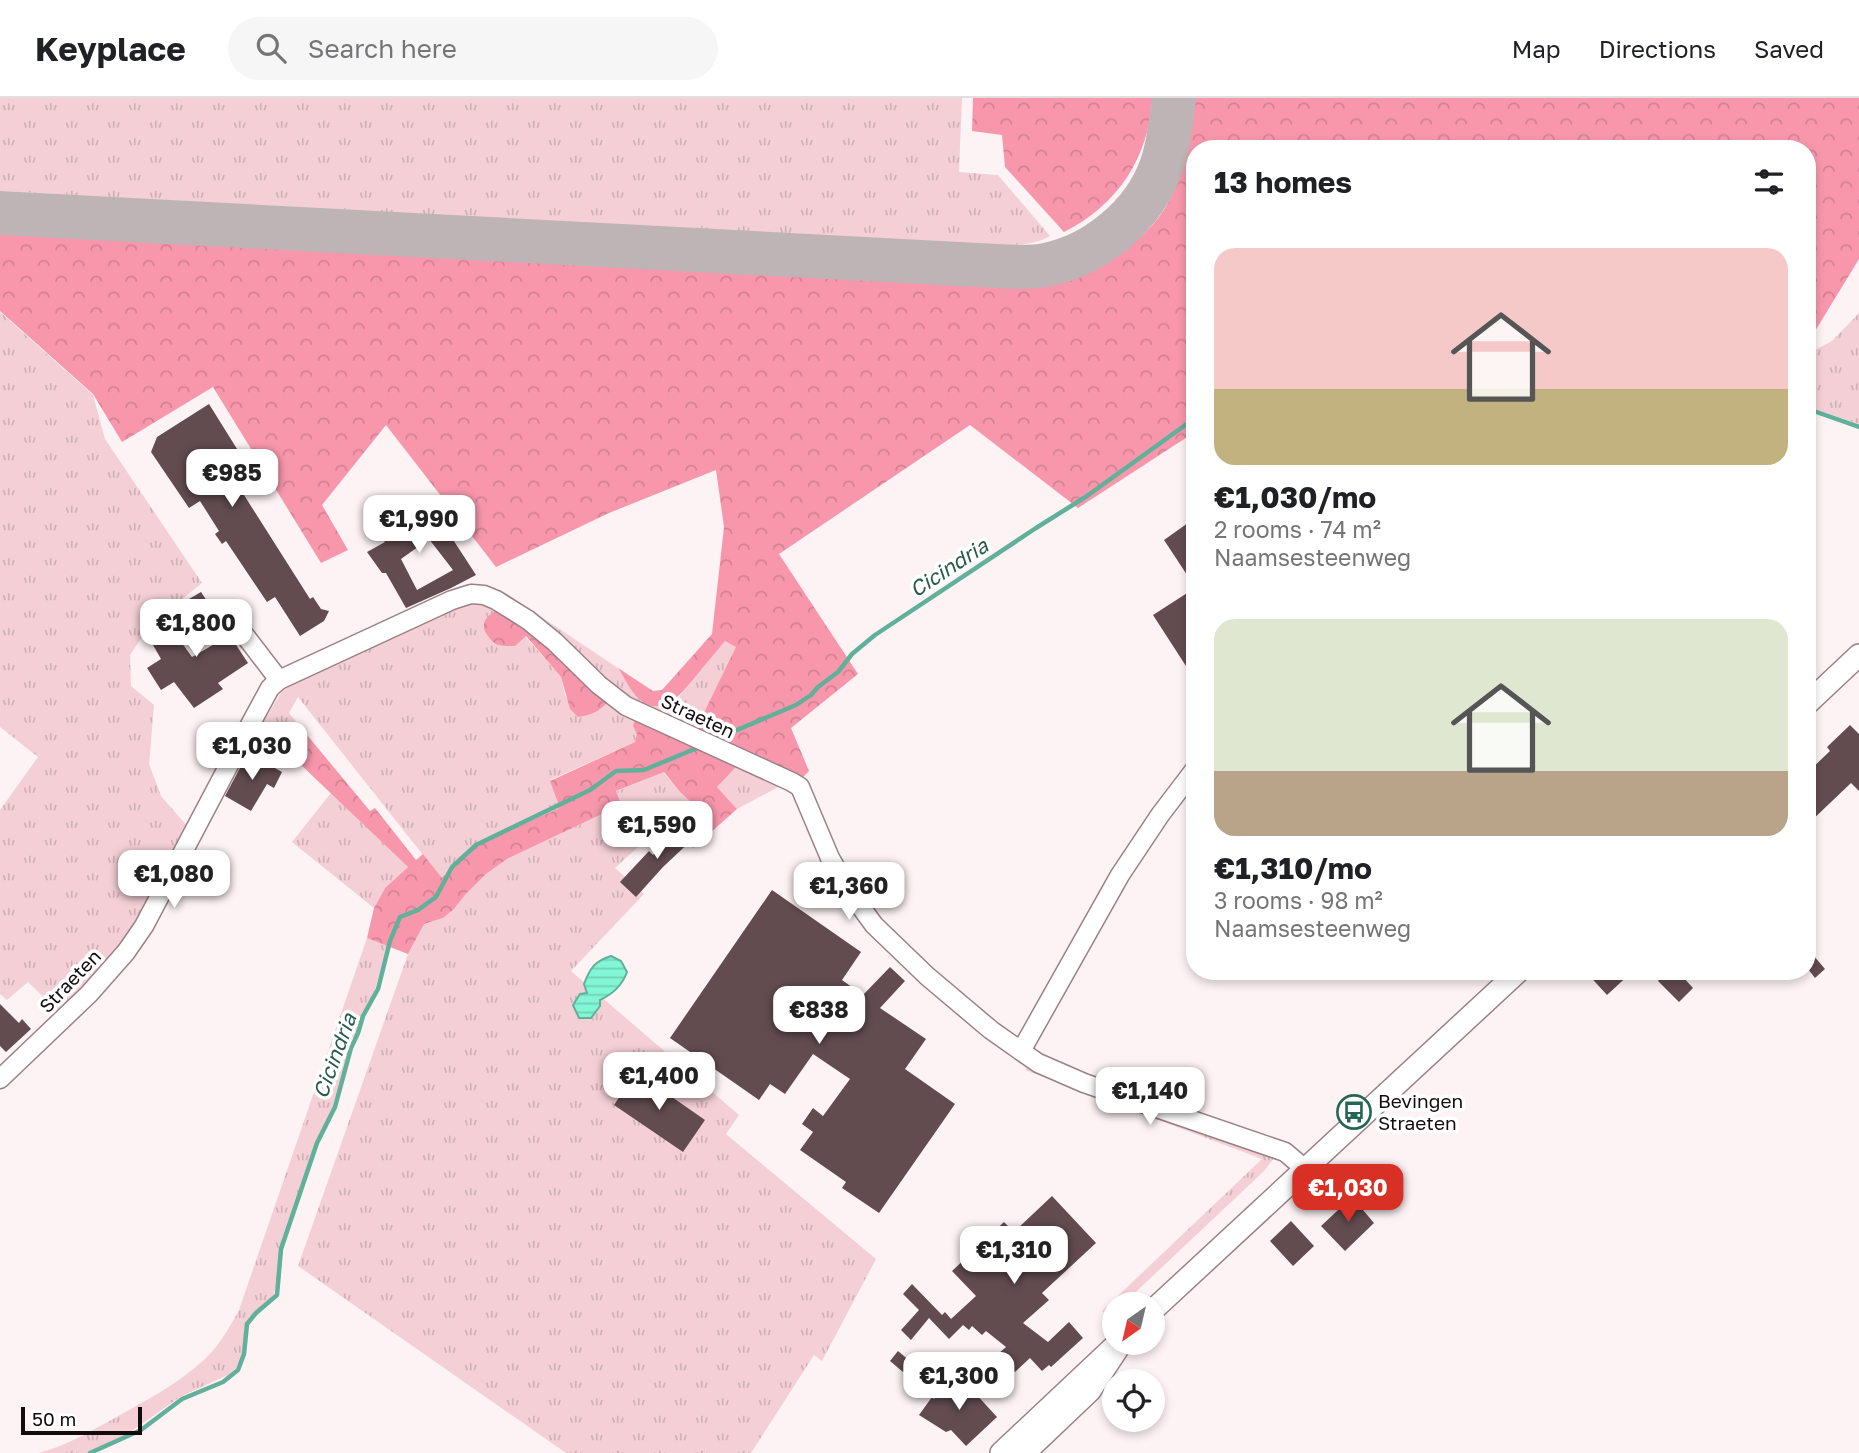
<!DOCTYPE html>
<html lang="en">
<head>
<meta charset="utf-8">
<style>
	body { margin:0; font-family:"Golos Text",sans-serif; background:#f6f6f6; color:#202124; height:100vh; display:flex; flex-direction:column; font-size:26px; white-space:nowrap }
	* { box-sizing:border-box; margin:0 }
	p { font-size:23px; color:#757577 }
	.icon { flex:none; width:38px; height:38px; fill:none; stroke:currentColor; stroke-width:2; stroke-linecap:round; stroke-linejoin:round }
	.map { position:relative; flex:1; overflow:hidden }
	.drawer { position:absolute; left:1186px; top:42px; width:630px; height:840px; display:flex; flex-direction:column; background:#fff; border-radius:28px; box-shadow:0 4px 10px #0003 }
	.drawer>* { flex:none }
	.needle { width:46px; rotate:214deg }
	.controls { position:absolute; left:1102px; top:1194px; display:grid; gap:14px }
	.controls a { display:grid; place-items:center; width:63px; height:63px; border-radius:50%; background:#fff; box-shadow:0 4px 10px #0003; font-size:35px }
	.scale { position:absolute; left:21px; bottom:18px; width:121px; box-sizing:border-box; padding-left:7px; border:4px solid #130b0d; border-top:0; font-size:19px; line-height:24px; white-space:nowrap; color:#130b0d; -webkit-text-stroke:5px #fff; paint-order:stroke }
	.price { position:absolute; translate:-50% -60px; padding:0 16px; border-radius:14px; background:#fff; color:#222; font-size:23px; line-height:46px; filter:drop-shadow(0 2px 4px #0008) }
	.price::after { content:''; position:absolute; left:50%; top:42px; width:21px; height:16px; margin-left:-10px; background:inherit; clip-path:polygon(0 0,100% 0,50% 100%) }
	.price.current { background:#d93025; color:#fff }
	ul { padding:0; list-style:none }
	li { display:grid; align-content:center; gap:14px; height:371px; padding:0 28px }
	li span { display:grid; place-items:center; height:217px; border-radius:21px; color:#555 }
	li>.icon { margin-inline-start:auto }
	span .icon { width:126px; height:126px; fill:#fffc; stroke-width:1 }
	li b { font-size:30px }
	h2 { display:flex; justify-content:space-between; align-items:center; height:84px; padding:0 28px; font-size:30px }
	header { display:flex; align-items:center; gap:42px; box-sizing:border-box; height:98px; padding:0 35px; background:#fff; border-bottom:2px solid #e0e0e0 }
	header strong { font-size:33px }
	nav { display:flex; gap:38px; margin-inline-start:auto; font-size:24px }
	.search { width:490px; height:63px; background:#f6f6f6; display:flex; align-items:center; gap:18px; box-sizing:border-box; padding:0 24px; border-radius:38px; color:#757577; font-size:26px }
	.map>svg:first-child { display:block }
	.grass { fill:url(#grass-tufts) }
	.forest { fill:url(#forest-crowns) }
	.water { fill:url(#water-rules); stroke:#61b099; stroke-width:2 }
	.lines { fill:none; stroke-linecap:round; stroke-linejoin:round }
	.stream { stroke:#61b099; stroke-width:4.5 }
	.taxiway { stroke:#beb4b6; stroke-width:44 }
	.building { fill:#624c50; fill-rule:evenodd }
	.minor-casing { stroke:#9a8286; stroke-width:21 }
	.major-casing { stroke:#9a8286; stroke-width:24 }
	.minor { stroke:#fff; stroke-width:18 }
	.major { stroke:#fff; stroke-width:21 }
	.labels { text-anchor:middle; stroke-width:7; stroke-linejoin:round; paint-order:stroke }
	.street-label { font-size:19px; fill:#130b0d; stroke:#fff }
	.poi-label { font-size:19px; fill:#130b0d; stroke:#fff; text-anchor:start }
	.water-label { font-size:21px; font-style:italic; fill:#295b4d; stroke:#fff }
</style>
</head>
<body>
<header>
<strong>Keyplace</strong>
<div class="search"><svg class="icon" aria-label="search" viewBox="0 0 24 24"><circle cx="10" cy="10" r="6"/><path d="M15 15l6 6"/></svg>Search here</div>
<nav><a>Map</a><a>Directions</a><a>Saved</a></nav>
</header>
<div class="map">
<svg width="1859" height="1355" viewBox="0 0 1859 1355">
	<defs>
		<pattern id="grass-tufts" width="24" height="20" patternUnits="userSpaceOnUse" patternTransform="scale(1.75)"><rect width="24" height="20" fill="#f4d0d6"/><path d="M3 7l-1-3M5 7V3M7 7l1-3M15 17l-1-3M17 17v-4M19 17l1-3" fill="none" stroke="#d0b1b6"/></pattern>
		<pattern id="forest-crowns" width="20" height="18" patternUnits="userSpaceOnUse" patternTransform="scale(1.75)"><rect width="20" height="18" fill="#f897ac"/><path d="M2 6a3 3 0 1 1 6 0M12 15a3 3 0 1 1 6 0" fill="none" stroke="#d48193"/></pattern>
		<pattern id="water-rules" width="6" height="5" patternUnits="userSpaceOnUse" patternTransform="scale(1.75)"><rect width="6" height="5" fill="#83f7d5"/><path d="M0 2.5h6" fill="none" stroke="#70d2b6"/></pattern>
	</defs>
	<rect width="100%" height="100%" fill="#fdf2f4"/>
	<g class="grass">
		<path d="M0 0H962L959 74 998 77 1050 138C1033 148 1015 147 995 147L0 93Z"/>
		<polygon points="0,214 93,297 105,341 202,485 150,527 130,557 131,588 154,607 149,666 161,698 188,729 131,833 113,859 60,915 28,884 7,902 0,896 0,712 38,659 0,629"/>
		<polygon points="1859,215 1859,326 1808,309 1808,252 1813,253 1832,243"/>
		<polygon points="489,488 504,494 618,570 637,599 650,608 657,609 666,607 679,599 725,543 737,549 695,633 637,607 487,492"/>
		<path d="M465 505H483L501 511 561 579 565 597 578 619C595 616 599 614 610 602L636 618 638 636 635 644 550 682 561 710 481 744 453 767 442 781 298 599 289 615 307 637 293 654 274 642 271 646 255 638 282 593 305 578Z"/>
		<polygon points="739,666 782,687 737,711 717,689"/>
		<polygon points="663,674 680,694 692,705 671,728 665,724 615,770 644,796 571,873 739,1017 726,1036 876,1161 822,1263 814,1257 751,1355 566,1355 298,1168 408,856 424,826 443,820 454,811 465,797 486,776 507,761 621,707 615,694"/>
		<polygon points="331,695 408,769 385,790 374,810 292,744"/>
		<path d="M367 840 387 847 373 899 354 941 333 1008 317 1042 280 1151 277 1185 274 1196 247 1227 241 1260 236 1270 228 1277 180 1299 126 1337 90 1355H39C66 1348 89 1334 113 1321 145 1303 178 1286 205 1261 220 1247 229 1230 239 1212Z"/>
		<polygon points="1029,968 1277,1056 1264,1073 1123,1206 1115,1206 1115,1213 1109,1219 1102,1213 1262,1061 1025,972"/>
	</g>
	<g class="forest">
		<path d="M973 0H1153C1148 60 1118 107 1064 134L1005 69 1002 37 972 33Z"/>
		<path d="M1192 0H1859V161L1812 238 1808 237V51H1195V334L1078 410 970 327 779 456 858 576 791 630 809 673 802 680 695 633 736 549 725 543C716 554 706 566 697 577 681 596 661 624 636 598 629 590 624 579 618 570L653 593 662 592 712 536 724 429 716 372 609 415 496 469 386 327 322 407 348 452 321 465 213 289 122 344 93 296 0 213V131L1024 187C1082 180 1148 152 1173 95 1185 68 1190 29 1192 0Z"/>
		<path d="M501 511 530 531 610 602C600 613 593 617 578 619L570 611 561 579 526 538 515 548C510 548 503 548 498 547 493 545 489 540 486 535 479 523 490 515 501 511Z"/>
		<polygon points="636,618 739,666 717,689 737,711 693,750 671,728 692,705 680,694 664,674 616,693 621,707 507,761 486,776 465,797 454,811 443,820 424,826 408,856 367,840 374,810 385,790 408,769 298,664 271,646 274,642 293,653 307,637 370,713 375,710 416,762 423,756 442,780 470,751 481,744 560,710 550,683 635,644 637,636 633,628"/>
	</g>
	<path class="water" d="M611 858 621 863 627 874C622 888 613 896 600 902V908L591 920H579L573 907 580 896 587 895 584 886C590 870 595 863 611 858Z"/>
	<g class="lines">
		<g class="stream">
			<polyline points="1808,311 1859,329"/>
			<polyline points="718,640 796,607 811,597 818,589 838,574 852,556 875,537 1036,430 1087,398 1195,320"/>
			<polyline points="90,1355 141,1332 182,1301 223,1284 238,1272 244,1256 247,1226 256,1215 277,1197 281,1151 317,1045 335,1009 351,950 358,935 363,918 378,891 390,843 400,819 418,812 436,799 452,769 476,747 590,692 616,673 644,672 697,650"/>
		</g>
		<path class="taxiway" d="M0 115 996 168C1012 169 1030 170 1045 167 1095 158 1144 117 1161 69 1169 48 1171 23 1174 0"/>
	</g>
	<g class="building">
		<polygon points="209,306 252,375 237,386 310,501 313,499 321,511 329,513 324,523 300,538 275,499 267,504 226,443 222,446 215,436 219,433 200,403 189,410 151,354 157,339"/>
		<path d="M409 397 413 403 416 400 441 430 448 434 476 477 451 490 406 510 386 475H382L367 454 385 444 376 431 403 410 400 404ZM429 441 453 472 417 492 401 461Z"/>
		<polygon points="1195,420 1195,489 1164,442"/>
		<polygon points="1195,490 1195,582 1153,517"/>
		<polygon points="201,494 248,565 218,585 223,591 194,610 174,584 161,592 147,570 161,561 149,540 169,527 192,559 218,544 189,501"/>
		<polygon points="1850,627 1859,636 1859,693 1851,685 1808,726 1808,674 1830,653 1827,649"/>
		<polygon points="248,655 282,674 274,690 267,686 251,713 225,698"/>
		<polygon points="687,725 697,737 663,769 636,799 620,784 649,753 653,757"/>
		<polygon points="772,792 861,854 842,882 863,897 890,869 905,883 880,910 926,941 905,971 955,1006 879,1115 842,1090 846,1084 800,1052 813,1034 802,1026 813,1010 823,1018 850,981 813,956 785,996 770,986 759,1002 670,940"/>
		<polygon points="1808,851 1825,871 1815,880 1808,871"/>
		<polygon points="1585,873 1633,873 1607,897"/>
		<polygon points="1667,874 1675,882 1677,881 1679,882 1683,879 1693,890 1679,904 1658,883"/>
		<polygon points="0,906 19,925 22,921 31,931 6,954 0,948"/>
		<polygon points="636,974 705,1022 683,1054 614,1007"/>
		<polygon points="1052,1098 1096,1145 1042,1195 1049,1202 1023,1225 1048,1244 1069,1224 1083,1240 1051,1269 1049,1267 1042,1273 1030,1260 1015,1274 998,1256 1006,1249 986,1233 982,1237 972,1228 969,1232 963,1227 949,1241 929,1220 911,1242 901,1232 919,1212 903,1196 912,1186 942,1217 945,1214 951,1221 976,1198 952,1173 1004,1124 1014,1134"/>
		<polygon points="1352,1099 1374,1125 1345,1153 1321,1128"/>
		<polygon points="1291,1123 1314,1148 1293,1168 1270,1143"/>
		<polygon points="898,1253 911,1264 903,1274 890,1263"/>
		<polygon points="963,1282 997,1319 966,1348 951,1332 946,1334 919,1317 932,1299 934,1301 946,1285 955,1291"/>
	</g>
	<g class="lines">
		<g class="minor-casing">
			<g id="minor">
				<polyline points="240,531 279,582"/>
				<polyline points="1021,953 1120,777 1160,717 1195,671"/>
				<polyline points="0,981 89,896 126,854 144,828 251,625 270,590 279,582 452,502 471,496 484,497 496,502 528,522 555,544 599,587 626,608 792,684 800,689 830,760 847,790 874,827 927,878 991,932 1038,965 1084,985 1285,1054 1305,1071"/>
				<polyline points="1024,1355 1032,1350 1091,1294 1120,1250"/>
			</g>
		</g>
		<g class="major-casing">
			<g id="major">
				<polyline points="1808,605 1859,557"/>
				<polyline points="1153,1212 1519,873"/>
				<polyline points="1001,1355 1119,1244"/>
			</g>
		</g>
		<use href="#minor" class="minor"/>
		<use href="#major" class="major"/>
	</g>
	<defs>
		<g id="bus-ring" transform="scale(1.75)"><circle r="9.5" fill="#fff" stroke="#256554" stroke-width="1.5"/><path d="M-5-6H5V4H4V6H2V4H-2V6H-4V4H-5ZM-3.5-4V0h7V-4ZM-3.5 1.2v1.5H-2V1.2ZM2 1.2v1.5H3.5V1.2Z" fill="#256554"/></g>
	</defs>
	<g fill-rule="evenodd">
		<use href="#bus-ring" x="1354" y="1014"/>
	</g>
	<g class="labels">
		<g class="street-label">
			<text transform="translate(698 618) rotate(25)" y="7">Straeten</text>
			<text transform="translate(70 883) rotate(-46)" y="7">Straeten</text>
		</g>
		<g class="poi-label">
			<text x="1378" y="1010">Bevingen<tspan x="1378" dy="22">Straeten</tspan></text>
		</g>
		<g class="water-label">
			<text transform="translate(949 470) rotate(-33)" y="7">Cicindria</text>
			<text transform="translate(335 958) rotate(-70)" y="7">Cicindria</text>
		</g>
	</g>
</svg>
<div class="controls">
<a><svg class="needle" viewBox="-14 -14 28 28"><path d="M0-13l5 13h-10z" fill="#e53935"/><path d="M0 13l5-13h-10z" fill="#757577"/></svg></a>
<a><svg class="icon" aria-label="locate" viewBox="0 0 24 24"><circle cx="12" cy="12" r="6"/><path d="M12 2v4M12 18v4M2 12h4M18 12h4"/></svg></a>
</div>
<div class="scale">50 m</div>
<b class="price" style="left:232px;top:411px">€985</b>
<b class="price" style="left:419px;top:457px">€1,990</b>
<b class="price" style="left:196px;top:561px">€1,800</b>
<b class="price" style="left:252px;top:684px">€1,030</b>
<b class="price" style="left:657px;top:763px">€1,590</b>
<b class="price" style="left:174px;top:812px">€1,080</b>
<b class="price" style="left:849px;top:824px">€1,360</b>
<b class="price" style="left:819px;top:948px">€838</b>
<b class="price" style="left:659px;top:1014px">€1,400</b>
<b class="price" style="left:1150px;top:1029px">€1,140</b>
<b class="price current" style="left:1348px;top:1126px">€1,030</b>
<b class="price" style="left:1014px;top:1188px">€1,310</b>
<b class="price" style="left:959px;top:1314px">€1,300</b>
<section class="drawer">
<h2>13 homes<svg class="icon" aria-label="filters" viewBox="0 0 24 24"><path d="M4 7h16M4 17h16"/><circle cx="9" cy="7" r="2"/><circle cx="15" cy="17" r="2"/></svg></h2>
<ul>
<li><span style="background:linear-gradient(#f6c9c9 65%,#c2b280 0)"><svg class="icon" aria-label="home" viewBox="0 0 24 24"><path d="M3 11l9-7 9 7M6 9v11h12V9"/></svg></span><div><b>€1,030/mo</b><p>2 rooms · 74 m²</p><p>Naamsesteenweg</p></div></li>
<li><span style="background:linear-gradient(#dfe7d0 70%,#b9a48a 0)"><svg class="icon" aria-label="home" viewBox="0 0 24 24"><path d="M3 11l9-7 9 7M6 9v11h12V9"/></svg></span><div><b>€1,310/mo</b><p>3 rooms · 98 m²</p><p>Naamsesteenweg</p></div></li>
</ul>
</section>
</div>
</body>
</html>
